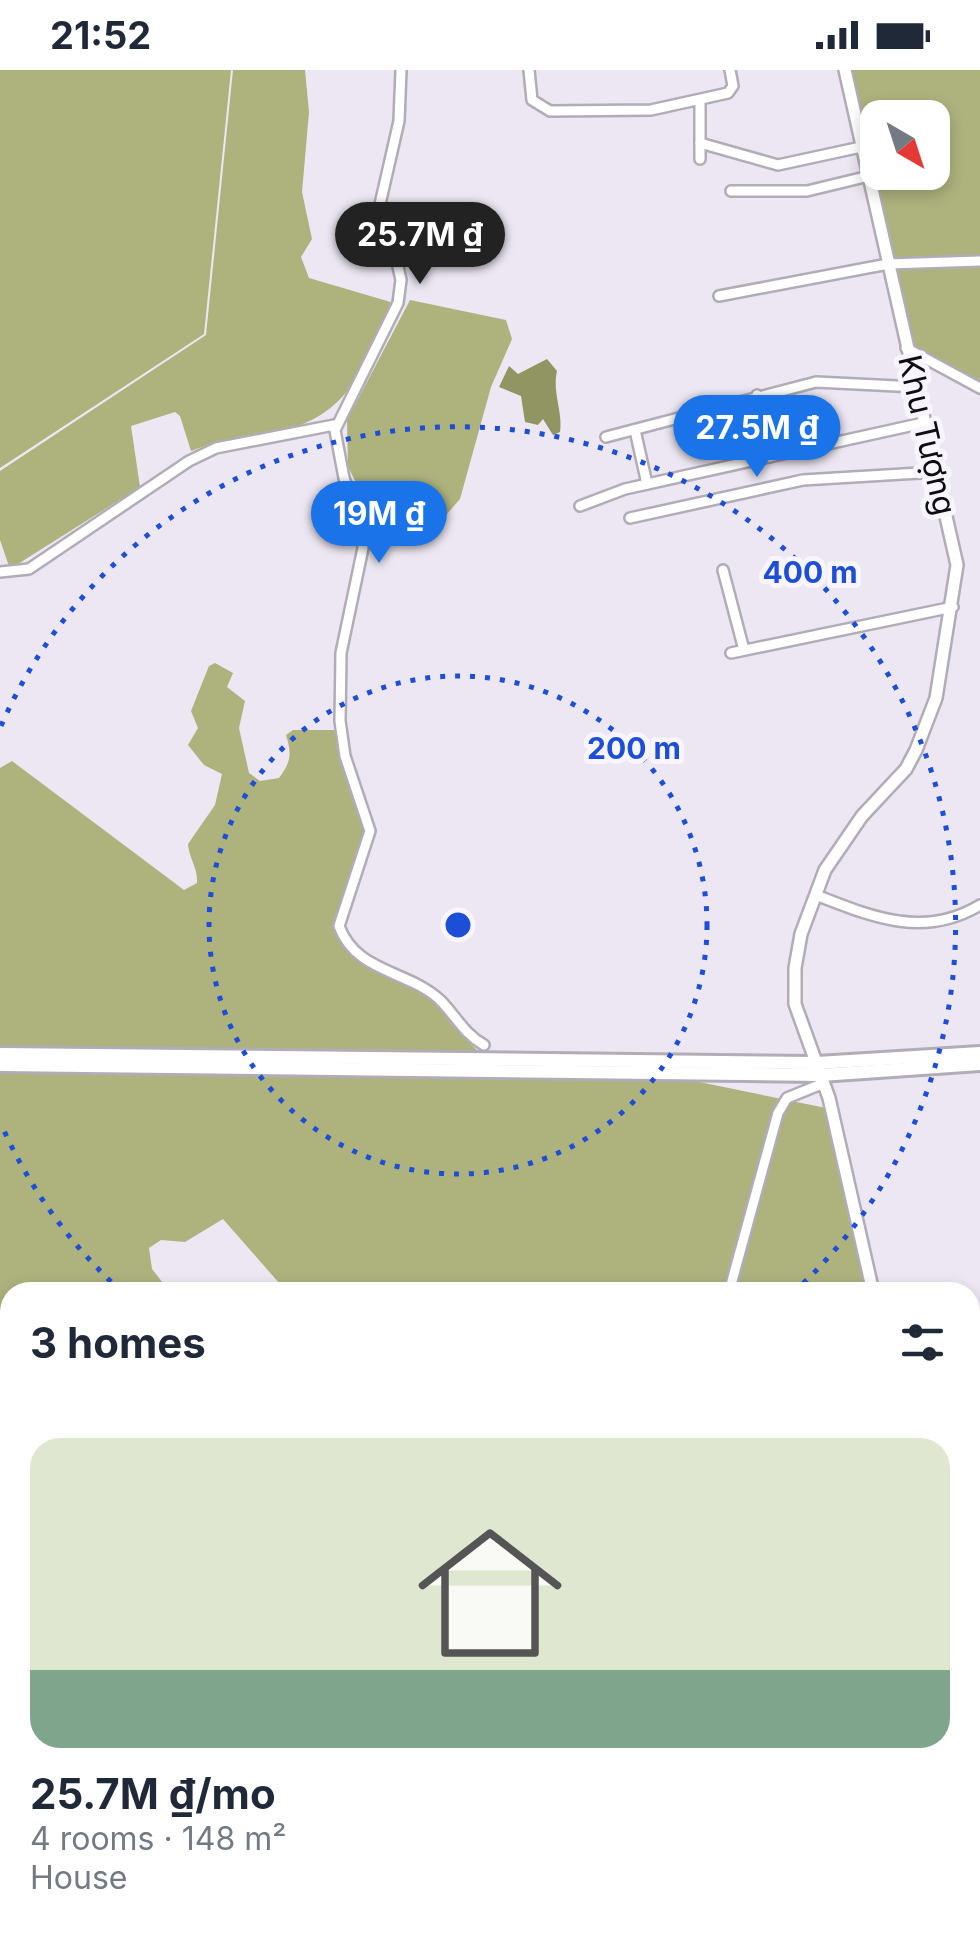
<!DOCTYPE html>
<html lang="en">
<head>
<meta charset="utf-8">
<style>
	body { margin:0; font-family:Inter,sans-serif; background:#f6f6f7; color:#1f2937; height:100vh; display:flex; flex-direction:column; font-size:38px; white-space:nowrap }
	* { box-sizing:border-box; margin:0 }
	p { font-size:32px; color:#747a83 }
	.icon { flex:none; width:55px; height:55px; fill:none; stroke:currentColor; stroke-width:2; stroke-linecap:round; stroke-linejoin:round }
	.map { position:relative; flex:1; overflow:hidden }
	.panel { position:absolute; left:0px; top:1212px; width:980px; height:672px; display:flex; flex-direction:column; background:#fff; border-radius:30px 30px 0 0; box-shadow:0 5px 15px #0003 }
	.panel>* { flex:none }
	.needle { width:65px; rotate:141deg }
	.fabs { position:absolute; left:860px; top:30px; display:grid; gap:20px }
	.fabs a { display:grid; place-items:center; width:90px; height:90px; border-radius:20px; background:#fff; box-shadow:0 5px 15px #0003; font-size:50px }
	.price { position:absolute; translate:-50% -85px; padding:0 22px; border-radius:35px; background:#1a73e8; color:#fff; font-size:32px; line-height:65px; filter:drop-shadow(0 2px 5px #0008) }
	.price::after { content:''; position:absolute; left:50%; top:60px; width:30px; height:22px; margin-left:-15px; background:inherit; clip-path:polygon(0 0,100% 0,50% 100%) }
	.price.on { background:#222; color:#fff }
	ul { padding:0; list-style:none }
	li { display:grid; align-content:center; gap:20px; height:530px; padding:0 30px }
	li span { display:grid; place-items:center; height:310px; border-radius:30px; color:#555 }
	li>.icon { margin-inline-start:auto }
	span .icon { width:180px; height:180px; fill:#fffc; stroke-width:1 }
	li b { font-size:42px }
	h2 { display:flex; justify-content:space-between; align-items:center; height:120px; padding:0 30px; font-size:42px }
	.status { display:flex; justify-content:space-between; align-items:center; height:70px; padding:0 50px; background:#fff; direction:ltr }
	.status svg { height:28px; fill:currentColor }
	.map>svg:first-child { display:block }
	.forest { fill:#aeb27d; fill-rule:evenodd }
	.water { fill:#919561 }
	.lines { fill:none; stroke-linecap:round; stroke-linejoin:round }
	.minor-casing { stroke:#b1acb6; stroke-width:14 }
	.tertiary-casing { stroke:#b1acb6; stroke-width:16 }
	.secondary-casing { stroke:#b1acb6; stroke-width:18 }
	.minor { stroke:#fff; stroke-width:9 }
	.tertiary { stroke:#fff; stroke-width:11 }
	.secondary { stroke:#fff; stroke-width:12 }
	.ring { fill:none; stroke:#1d4ed8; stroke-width:5; stroke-dasharray:5 10 }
	.labels { text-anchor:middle; stroke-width:10; stroke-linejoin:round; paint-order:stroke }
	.street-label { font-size:32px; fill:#0e0c10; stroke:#f9f5fe }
	.centre { fill:#1d4ed8; stroke:#f9f5fe; stroke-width:5 }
	.ring-label { font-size:30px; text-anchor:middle; font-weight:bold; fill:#1d4ed8; stroke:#f9f5fe; stroke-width:10; stroke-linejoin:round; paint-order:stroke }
</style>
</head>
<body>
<div class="status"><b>21:52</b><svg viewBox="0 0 49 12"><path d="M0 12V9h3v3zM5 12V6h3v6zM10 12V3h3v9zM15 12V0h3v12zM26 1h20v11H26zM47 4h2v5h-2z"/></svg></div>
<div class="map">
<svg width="980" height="1884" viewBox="0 0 980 1884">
	<rect width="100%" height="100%" fill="#ece7f2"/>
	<g class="forest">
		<polygon points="0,0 231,0 204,264 0,398"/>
		<path d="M233 0H305L309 42 302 122 312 169 301 187 309 208 394 233C362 298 352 346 274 363 245 369 219 370 191 381L180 346 175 342 131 356 140 417 10 499 0 470V401L206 265Z"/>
		<path d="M849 0H980V317L910 274ZM878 48H932V102H878Z"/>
		<polygon points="410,230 506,250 512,269 491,317 460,429 446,445 359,418 348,397 347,350"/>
		<path d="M215 593 233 603 227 617 245 631 239 658 249 703 260 711 279 708C291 692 292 684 286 665L293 660H334C341 671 340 685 345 698 377 780 365 771 334 849 354 917 391 894 433 931 451 947 461 969 481 983L626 997 826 1038 866 1222H287L223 1149 185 1172 161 1170 149 1178 152 1199 170 1222H10V1314L0 1313V698L12 691 184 820 197 813C198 797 189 789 188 774L215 735 222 704 204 695 188 675 198 658 191 641 209 596Z"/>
		<polygon points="10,1486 10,1630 0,1637 0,1494"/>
		<polygon points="135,1875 475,1875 475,1884 138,1884"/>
		<polygon points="741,1875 956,1875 957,1884 742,1884"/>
	</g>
	<path class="water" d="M547 289 557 301C552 323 563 341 560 362L553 365 543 349 538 355 525 352 521 326 499 317 509 296 518 304Z"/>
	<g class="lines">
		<g class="minor-casing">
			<g id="minor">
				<polyline points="529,0 532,30 550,41 651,40 728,23 733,16 730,0"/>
				<polyline points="700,73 778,95 861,77"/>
				<polyline points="700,89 700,30"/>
				<polyline points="731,121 807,121 869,106"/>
				<polyline points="719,226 888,194 980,191"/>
				<polyline points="906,278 980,318"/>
				<polyline points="757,325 770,387"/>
				<polyline points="335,360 398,233 401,210 397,192 378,143 399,51 401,0"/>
				<polyline points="635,360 647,414"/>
				<polyline points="606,367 816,312 917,317"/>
				<polyline points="580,436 625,419 923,353"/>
				<polyline points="630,448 803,410 936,402"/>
				<polyline points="723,500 744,580"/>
				<path d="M0 502 29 499 189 391 216 378 334 355 344 408 362 459 363 478 341 583 340 651 345 686 370 761 339 856C356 903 408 900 440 930 456 946 464 964 484 975"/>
				<polyline points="731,583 953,537"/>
				<path d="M816 825C872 847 924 869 980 835"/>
				<polyline points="729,1222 778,1043 787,1028 824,1013"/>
				<polyline points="0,1320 10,1307"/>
				<polyline points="0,1491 10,1483"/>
				<polyline points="970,1523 980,1526"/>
				<polyline points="970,1718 980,1720"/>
				<polyline points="0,1779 10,1771"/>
				<polyline points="110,1875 114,1884"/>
				<polyline points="578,1875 579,1884"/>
				<polyline points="661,1875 662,1884"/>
				<polyline points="732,1875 734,1884"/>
				<polyline points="480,1884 480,1875"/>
			</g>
		</g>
		<g class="tertiary-casing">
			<g id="tertiary">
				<polyline points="845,0 957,495 936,628 916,680 906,699 862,746 825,800 801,864 795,898 795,934 829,1028 873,1222"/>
				<polyline points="961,1875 962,1884"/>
			</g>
		</g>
		<g class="secondary-casing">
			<g id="secondary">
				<polyline points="0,984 817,993 980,983"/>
				<polyline points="0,995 821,1005 980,994"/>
			</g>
		</g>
		<use href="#minor" class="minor"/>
		<use href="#tertiary" class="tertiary"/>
		<use href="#secondary" class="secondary"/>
	</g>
	<g class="ring">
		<circle cx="458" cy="855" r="249"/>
		<path d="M122 1222A498 498 0 0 1 1 1054M1 656A498 498 0 1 1 794 1222"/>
	</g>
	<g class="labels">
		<g class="street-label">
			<text transform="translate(927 365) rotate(77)" y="11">Khu Tượng</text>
		</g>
	</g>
	<circle cx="458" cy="855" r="15" class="centre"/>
	<g class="ring-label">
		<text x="810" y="513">400 m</text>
		<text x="634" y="689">200 m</text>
	</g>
</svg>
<div class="fabs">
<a><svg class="needle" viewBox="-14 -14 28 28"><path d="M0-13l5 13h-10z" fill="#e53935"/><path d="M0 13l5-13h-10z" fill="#747a83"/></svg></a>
</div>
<b class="price on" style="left:420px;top:217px">25.7M ₫</b>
<b class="price" style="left:757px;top:410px">27.5M ₫</b>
<b class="price" style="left:379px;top:496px">19M ₫</b>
<section class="panel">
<h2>3 homes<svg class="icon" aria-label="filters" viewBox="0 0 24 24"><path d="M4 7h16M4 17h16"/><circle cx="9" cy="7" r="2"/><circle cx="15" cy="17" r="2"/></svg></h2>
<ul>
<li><span style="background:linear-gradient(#dfe7d0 75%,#7fa58c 0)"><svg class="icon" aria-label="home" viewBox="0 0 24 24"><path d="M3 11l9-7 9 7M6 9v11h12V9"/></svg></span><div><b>25.7M ₫/mo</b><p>4 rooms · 148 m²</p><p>House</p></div></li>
</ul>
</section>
</div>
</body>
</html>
